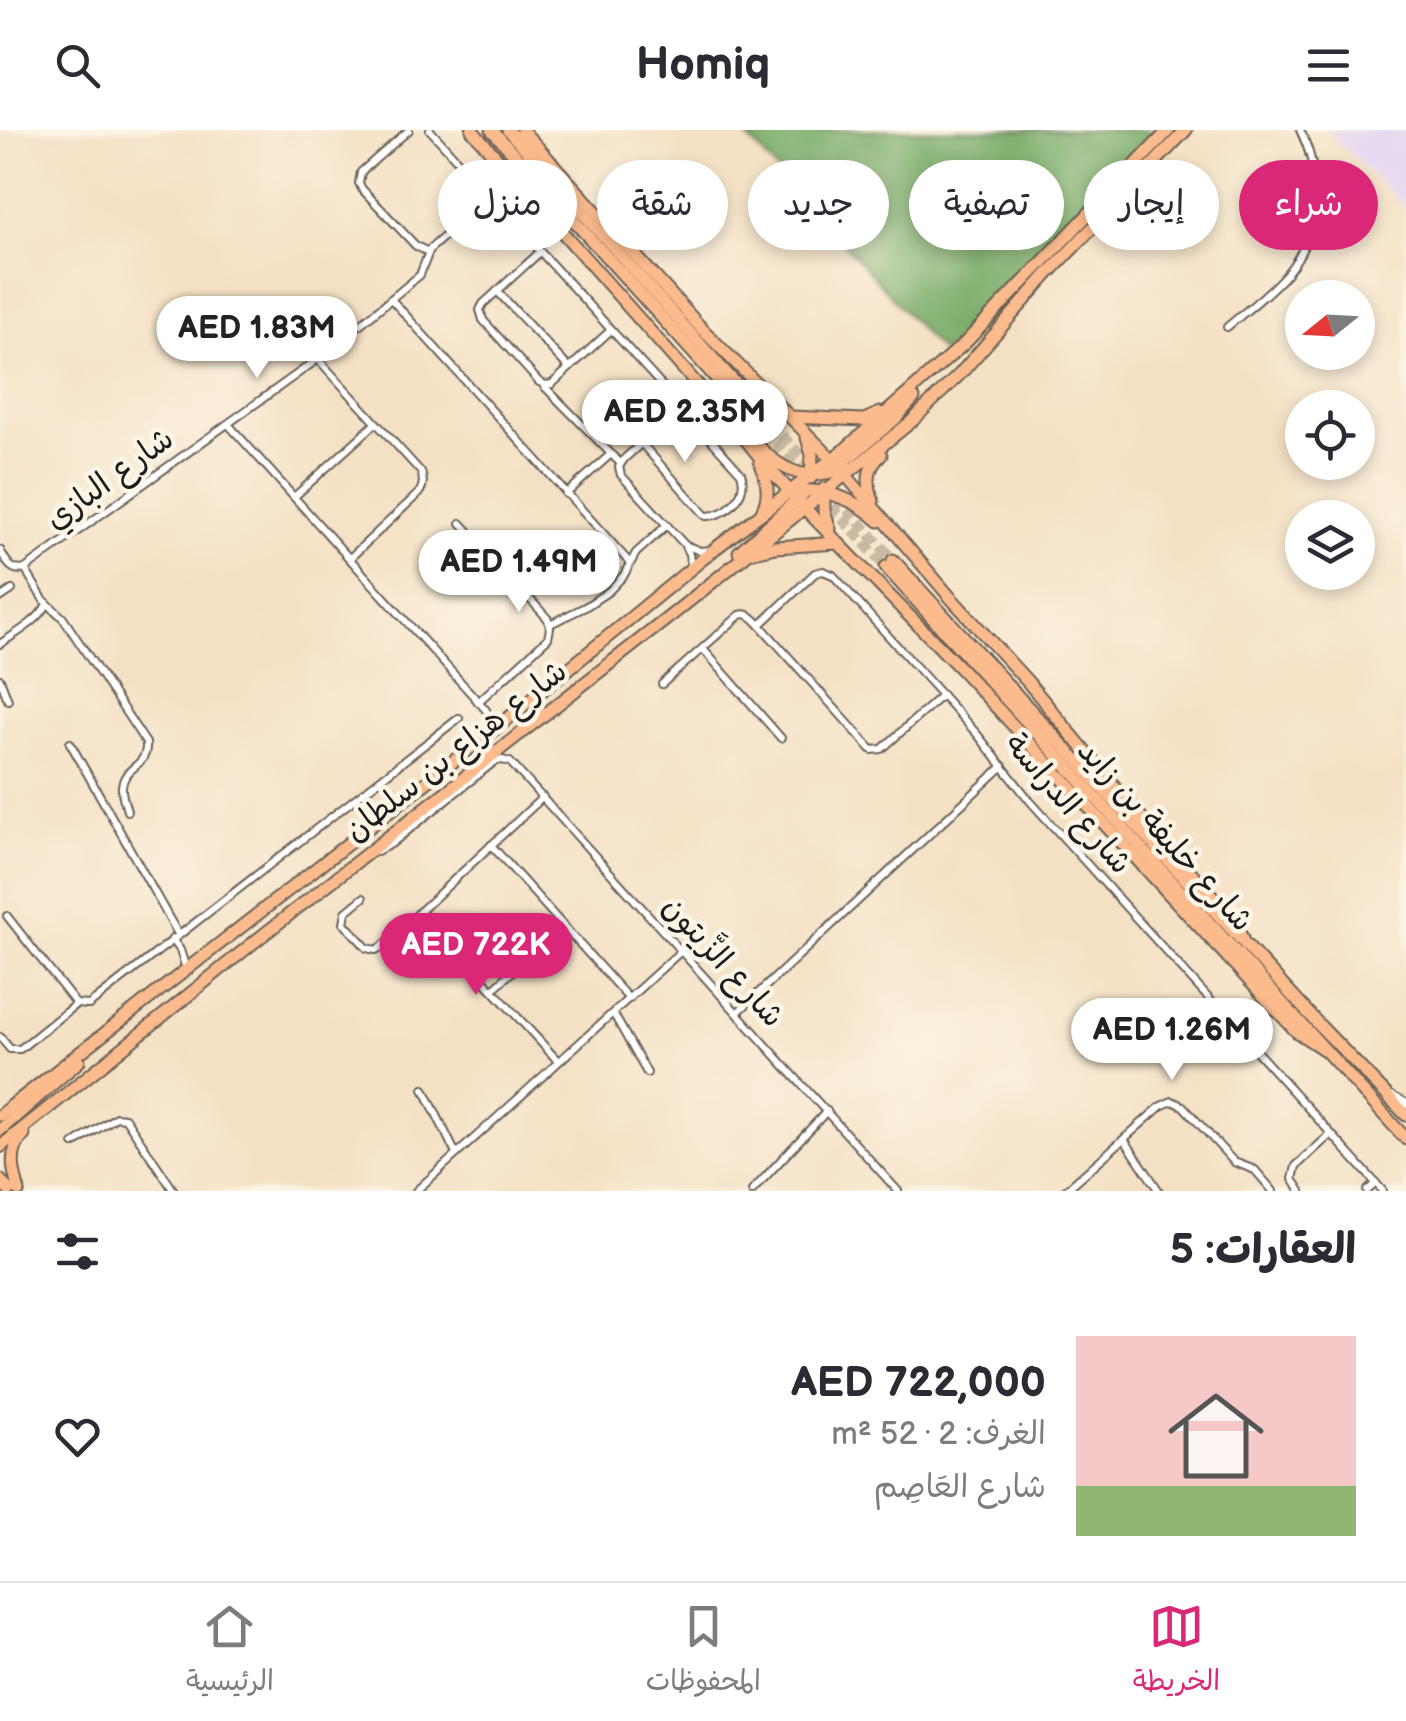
<!DOCTYPE html>
<html lang="ar">
<head>
<meta charset="utf-8">
<style>
	body { margin:0; font-family:"Balsamiq Sans","Playpen Sans Arabic",sans-serif; background:#f7f7f7; color:#2b2b33; direction:rtl; height:100vh; display:flex; flex-direction:column; font-size:38px; white-space:nowrap }
	* { box-sizing:border-box; margin:0 }
	p { font-size:32px; color:#7c7c81 }
	.icon { flex:none; width:55px; height:55px; fill:none; stroke:currentColor; stroke-width:2; stroke-linecap:round; stroke-linejoin:round }
	.map { position:relative; height:1061px; overflow:hidden; direction:ltr }
	.details { display:flex; flex-direction:column; background:#fff; flex:1 }
	.details>* { flex:none }
	.banner { position:absolute; left:30px; top:30px; width:1348px; height:90px; direction:rtl; display:flex; gap:20px }
	.needle { width:65px; rotate:252deg }
	.fabs { position:absolute; left:1285px; top:150px; display:grid; gap:20px }
	.fabs a { display:grid; place-items:center; width:90px; height:90px; border-radius:50%; background:#fff; box-shadow:0 5px 15px #0003; font-size:50px }
	.price { position:absolute; translate:-50% -85px; padding:0 22px; border-radius:35px; background:#fff; color:#222; font-size:32px; line-height:65px; filter:drop-shadow(0 2px 5px #0008) }
	.price::after { content:''; position:absolute; left:50%; top:60px; width:30px; height:22px; margin-left:-15px; background:inherit; clip-path:polygon(0 0,100% 0,50% 100%) }
	.price.on { background:#db2777; color:#fff }
	ul { padding:0; list-style:none }
	li { display:flex; align-items:center; gap:30px; height:250px; padding:0 50px }
	li span { display:grid; place-items:center; flex:none; width:280px; height:200px; border-radius:0px; color:#555 }
	li>.icon { margin-inline-start:auto }
	span .icon { width:120px; height:120px; fill:#fffc; stroke-width:1 }
	li b { font-size:42px }
	h2 { display:flex; justify-content:space-between; align-items:center; height:120px; padding:0 50px; font-size:42px }
	.chip { padding:0 35px; border-radius:45px; background:#fff; box-shadow:0 5px 15px #0003; font-size:35px; line-height:90px }
	.chip.on { background:#db2777; color:#fff }
	header { display:flex; justify-content:space-between; align-items:center; height:130px; padding:0 50px; background:#fff; font-size:45px; font-weight:700 }
	.menu { display:flex; justify-content:space-around; align-items:center; height:140px; border-top:2px solid #e1e1e2; background:#fff; font-size:28px; color:#7c7c81 }
	.menu a { display:grid; justify-items:center; gap:5px }
	.menu .on { color:#db2777 }
	.map>svg:first-child { display:block }
	.built { fill:#e2d4f3 }
	.forest { fill:#78ac68; stroke:#4a6442; stroke-width:2.5 }
	.lines { fill:none; stroke-linecap:round; stroke-linejoin:round }
	.trunk-tunnel { stroke:#c9b9a2; stroke-width:11; stroke-dasharray:11 5.5; stroke-linecap:butt }
	.minor-casing { stroke:#686156; stroke-width:10 }
	.tertiary-casing { stroke:#686156; stroke-width:12 }
	.primary-casing { stroke:#686156; stroke-width:15 }
	.trunk-casing { stroke:#686156; stroke-width:15 }
	.minor { stroke:#fff; stroke-width:6 }
	.tertiary { stroke:#fff; stroke-width:9 }
	.primary { stroke:#fbbb8d; stroke-width:11 }
	.trunk { stroke:#fbbb8d; stroke-width:11 }
	.labels { text-anchor:middle; stroke-width:9; stroke-linejoin:round; paint-order:stroke }
	.street-label { font-size:32px; fill:#1c1c1c; stroke:#fcf5e5 }
</style>
</head>
<body>
<header><svg class="icon" aria-label="menu" viewBox="0 0 24 24"><path d="M4 6h16M4 12h16M4 18h16"/></svg>Homiq<svg class="icon" aria-label="search" viewBox="0 0 24 24"><circle cx="10" cy="10" r="6"/><path d="M15 15l6 6"/></svg></header>
<div class="map">
<svg width="1406" height="1061" viewBox="0 0 1406 1061">
	<rect width="100%" height="100%" fill="#fcf5e5"/>
	<filter id="ink" filterUnits="userSpaceOnUse"><feTurbulence type="fractalNoise" baseFrequency=".01" numOctaves="2"/><feDisplacementMap in="SourceGraphic" scale="20" xChannelSelector="R" yChannelSelector="G"/><feConvolveMatrix kernelMatrix="1 2 1 2 8 2 1 2 1" color-interpolation-filters="sRGB"/></filter>
	<filter id="wash" filterUnits="userSpaceOnUse"><feTurbulence type="fractalNoise" baseFrequency=".0048" numOctaves="4" result="noise"/><feDisplacementMap in="SourceGraphic" scale="40" xChannelSelector="R" yChannelSelector="G"/><feGaussianBlur stdDeviation="2.25" result="paint"/><feColorMatrix in="noise" values="0 0 0 0 0 0 0 0 0 0 0 0 0 0 0 0 0 1.4 0 .05"/><feComposite in="paint" operator="in"/></filter>
	<g filter="url(#wash)">
		<rect width="100%" height="100%" fill="#f4e0c3"/>
		<polygon class="built" points="1326,0 1406,0 1406,78 1382,55"/>
		<polygon class="forest" points="741,0 1156,0 942,223"/>
	</g>
	<g filter="url(#ink)">
		<g class="lines">
			<g class="trunk-tunnel">
				<polyline points="771,293 893,430"/>
				<polyline points="764,301 804,347"/>
				<polyline points="820,364 886,437"/>
			</g>
			<g class="minor-casing">
				<g id="minor">
					<polyline points="409,0 361,42 359,53 362,59 416,116 428,122"/>
					<path d="M430 0 741 343C749 365 726 387 706 386L641 313"/>
					<polyline points="491,64 500,49 497,35"/>
					<polyline points="540,122 483,174 480,180 483,190 539,252 546,255 552,254 611,200"/>
					<polyline points="497,161 569,238"/>
					<polyline points="391,169 630,433"/>
					<path d="M1227 197C1247 180 1270 163 1287 143 1320 103 1323 46 1300 0"/>
					<path d="M318 229 421 342C424 350 424 357 418 364L350 428"/>
					<polyline points="544,256 620,333"/>
					<polyline points="681,277 624,329 619,337 621,345 684,414 689,424 691,438"/>
					<polyline points="228,294 486,580 491,593 490,602"/>
					<polyline points="566,364 611,324"/>
					<polyline points="294,367 376,293"/>
					<polyline points="461,393 548,489 550,498 548,508 478,572"/>
					<polyline points="685,415 700,421 712,420"/>
					<path d="M0 420C6 431 11 443 25 439L318 229 420 145 430 119 491 65 507 56 519 55"/>
					<path d="M25 439 43 469 63 488 146 613C148 637 125 635 122 656 121 664 125 673 127 681"/>
					<polyline points="0,468 12,460"/>
					<polyline points="550,494 585,477 609,461 624,445 636,423 667,395"/>
					<polyline points="760,495 815,443 823,441 833,445 977,604 1030,671 1383,1061"/>
					<path d="M0 514C16 503 39 491 47 474"/>
					<polyline points="703,519 781,608"/>
					<polyline points="0,549 8,570"/>
					<path d="M662 554 740 485C749 482 754 489 760 495L872 620 882 619 942 565"/>
					<polyline points="70,613 178,804"/>
					<polyline points="491,715 629,869"/>
					<polyline points="377,721 391,714 494,632 502,630 510,632 898,1061"/>
					<polyline points="363,768 346,782 344,793 367,818 376,820 383,816 543,667"/>
					<polyline points="420,781 558,931"/>
					<polyline points="7,786 76,874 89,875 459,588"/>
					<polyline points="172,809 180,820 186,839"/>
					<polyline points="493,859 562,796"/>
					<polyline points="738,882 1003,636"/>
					<polyline points="613,883 647,943"/>
					<polyline points="0,907 10,919 20,919 76,874"/>
					<polyline points="424,959 456,1024"/>
					<polyline points="1124,1009 1159,1061"/>
					<polyline points="74,1014 116,987 125,988 174,1061"/>
					<polyline points="416,1061 681,821"/>
					<polyline points="752,1061 827,981"/>
					<polyline points="1065,1061 1161,976 1172,971 1183,976 1234,1032 1255,1040 1273,1061"/>
					<polyline points="1301,1061 1293,1049 1296,1036 1331,1004"/>
					<polyline points="1367,1061 1376,1053"/>
				</g>
			</g>
			<g class="tertiary-casing">
				<polyline id="tertiary" points="1386,964 1406,974"/>
			</g>
			<g class="primary-casing">
				<g id="primary">
					<polyline points="472,0 695,252 729,288"/>
					<polyline points="522,0 703,200 832,329 950,467 1027,551 1130,675 1233,789 1242,808"/>
					<polyline points="724,282 766,335 813,387 960,538 1297,902 1323,919"/>
					<polyline points="791,287 864,290 880,283"/>
					<polyline points="807,308 812,325 811,348"/>
					<path d="M760 318C788 346 810 351 847 337"/>
					<path d="M760 332C767 348 771 366 762 381"/>
					<polyline points="835,339 895,289 914,268"/>
					<polyline points="824,359 824,381 830,399"/>
					<path d="M791 361C825 358 854 368 879 391"/>
					<path d="M873 371C867 353 866 338 881 325"/>
					<polyline points="739,422 803,364"/>
					<polyline points="754,422 775,417 838,413"/>
					<polyline points="0,985 500,595 716,418 844,320 965,213 1169,0"/>
					<polyline points="0,1000 79,931"/>
					<polyline points="0,1017 258,809 673,484 911,292 960,244 1047,145 1186,0"/>
					<polyline points="0,1050 9,1061"/>
					<path d="M19 1061C13 1041 8 1021 24 1005"/>
				</g>
			</g>
			<g class="trunk-casing">
				<g id="trunk">
					<polyline points="492,0 764,301"/>
					<polyline points="508,0 771,293"/>
					<polyline points="893,430 1321,897 1406,985"/>
					<polyline points="886,437 1406,1009"/>
				</g>
			</g>
			<use href="#minor" class="minor"/>
			<use href="#tertiary" class="tertiary"/>
			<use href="#primary" class="primary"/>
			<use href="#trunk" class="trunk"/>
		</g>
	</g>
	<g class="labels">
		<g class="street-label">
			<text transform="translate(109 348) rotate(-36)" y="11">شارع البازي</text>
			<text transform="translate(455 620) rotate(-38)" y="11">شارع هزاع بن سلطان</text>
			<text transform="translate(1069 673) rotate(49)" y="11">شارع الدراسة</text>
			<text transform="translate(1166 705) rotate(48)" y="11">شارع خليفة بن زايد</text>
			<text transform="translate(724 831) rotate(48)" y="11">شارع الزَّيتون</text>
		</g>
	</g>
</svg>
<div class="fabs">
<a><svg class="needle" viewBox="-14 -14 28 28"><path d="M0-13l5 13h-10z" fill="#e53935"/><path d="M0 13l5-13h-10z" fill="#7c7c81"/></svg></a>
<a><svg class="icon" aria-label="locate" viewBox="0 0 24 24"><circle cx="12" cy="12" r="6"/><path d="M12 2v4M12 18v4M2 12h4M18 12h4"/></svg></a>
<a><svg class="icon" aria-label="layers" viewBox="0 0 24 24"><path d="M12 4l9 5-9 5-9-5zM3 14l9 5 9-5"/></svg></a>
</div>
<b class="price" style="left:257px;top:251px">AED 1.83M</b>
<b class="price" style="left:685px;top:335px">AED 2.35M</b>
<b class="price" style="left:519px;top:485px">AED 1.49M</b>
<b class="price on" style="left:476px;top:868px">AED 722K</b>
<b class="price" style="left:1172px;top:953px">AED 1.26M</b>
<div class="banner">
<a class="chip on">شراء</a>
<a class="chip">إيجار</a>
<a class="chip">تصفية</a>
<a class="chip">جديد</a>
<a class="chip">شقة</a>
<a class="chip">منزل</a>
</div>
</div>
<section class="details">
<h2>العقارات: 5<svg class="icon" aria-label="filters" viewBox="0 0 24 24"><path d="M4 7h16M4 17h16"/><circle cx="9" cy="7" r="2"/><circle cx="15" cy="17" r="2"/></svg></h2>
<ul>
<li><span style="background:linear-gradient(#f6c9c9 75%,#8fb573 0)"><svg class="icon" aria-label="home" viewBox="0 0 24 24"><path d="M3 11l9-7 9 7M6 9v11h12V9"/></svg></span><div><b>AED 722,000</b><p>الغرف: 2 · 52 m²</p><p>شارع العَاصِم</p></div><svg class="icon" aria-label="heart" viewBox="0 0 24 24"><path d="M12 20l-8-8c-3-5 5-10 8-4 3-6 11-1 8 4z"/></svg></li>
</ul>
</section>
<nav class="menu">
<a class="on"><svg class="icon" aria-label="map" viewBox="0 0 24 24"><path d="M3 6l6-2 6 2 6-2v14l-6 2-6-2-6 2zM9 4v14M15 6v14"/></svg>الخريطة</a>
<a><svg class="icon" aria-label="saved" viewBox="0 0 24 24"><path d="M7 4h10v16l-5-4-5 4z"/></svg>المحفوظات</a>
<a><svg class="icon" aria-label="home" viewBox="0 0 24 24"><path d="M3 11l9-7 9 7M6 9v11h12V9"/></svg>الرئيسية</a>
</nav>
</body>
</html>
